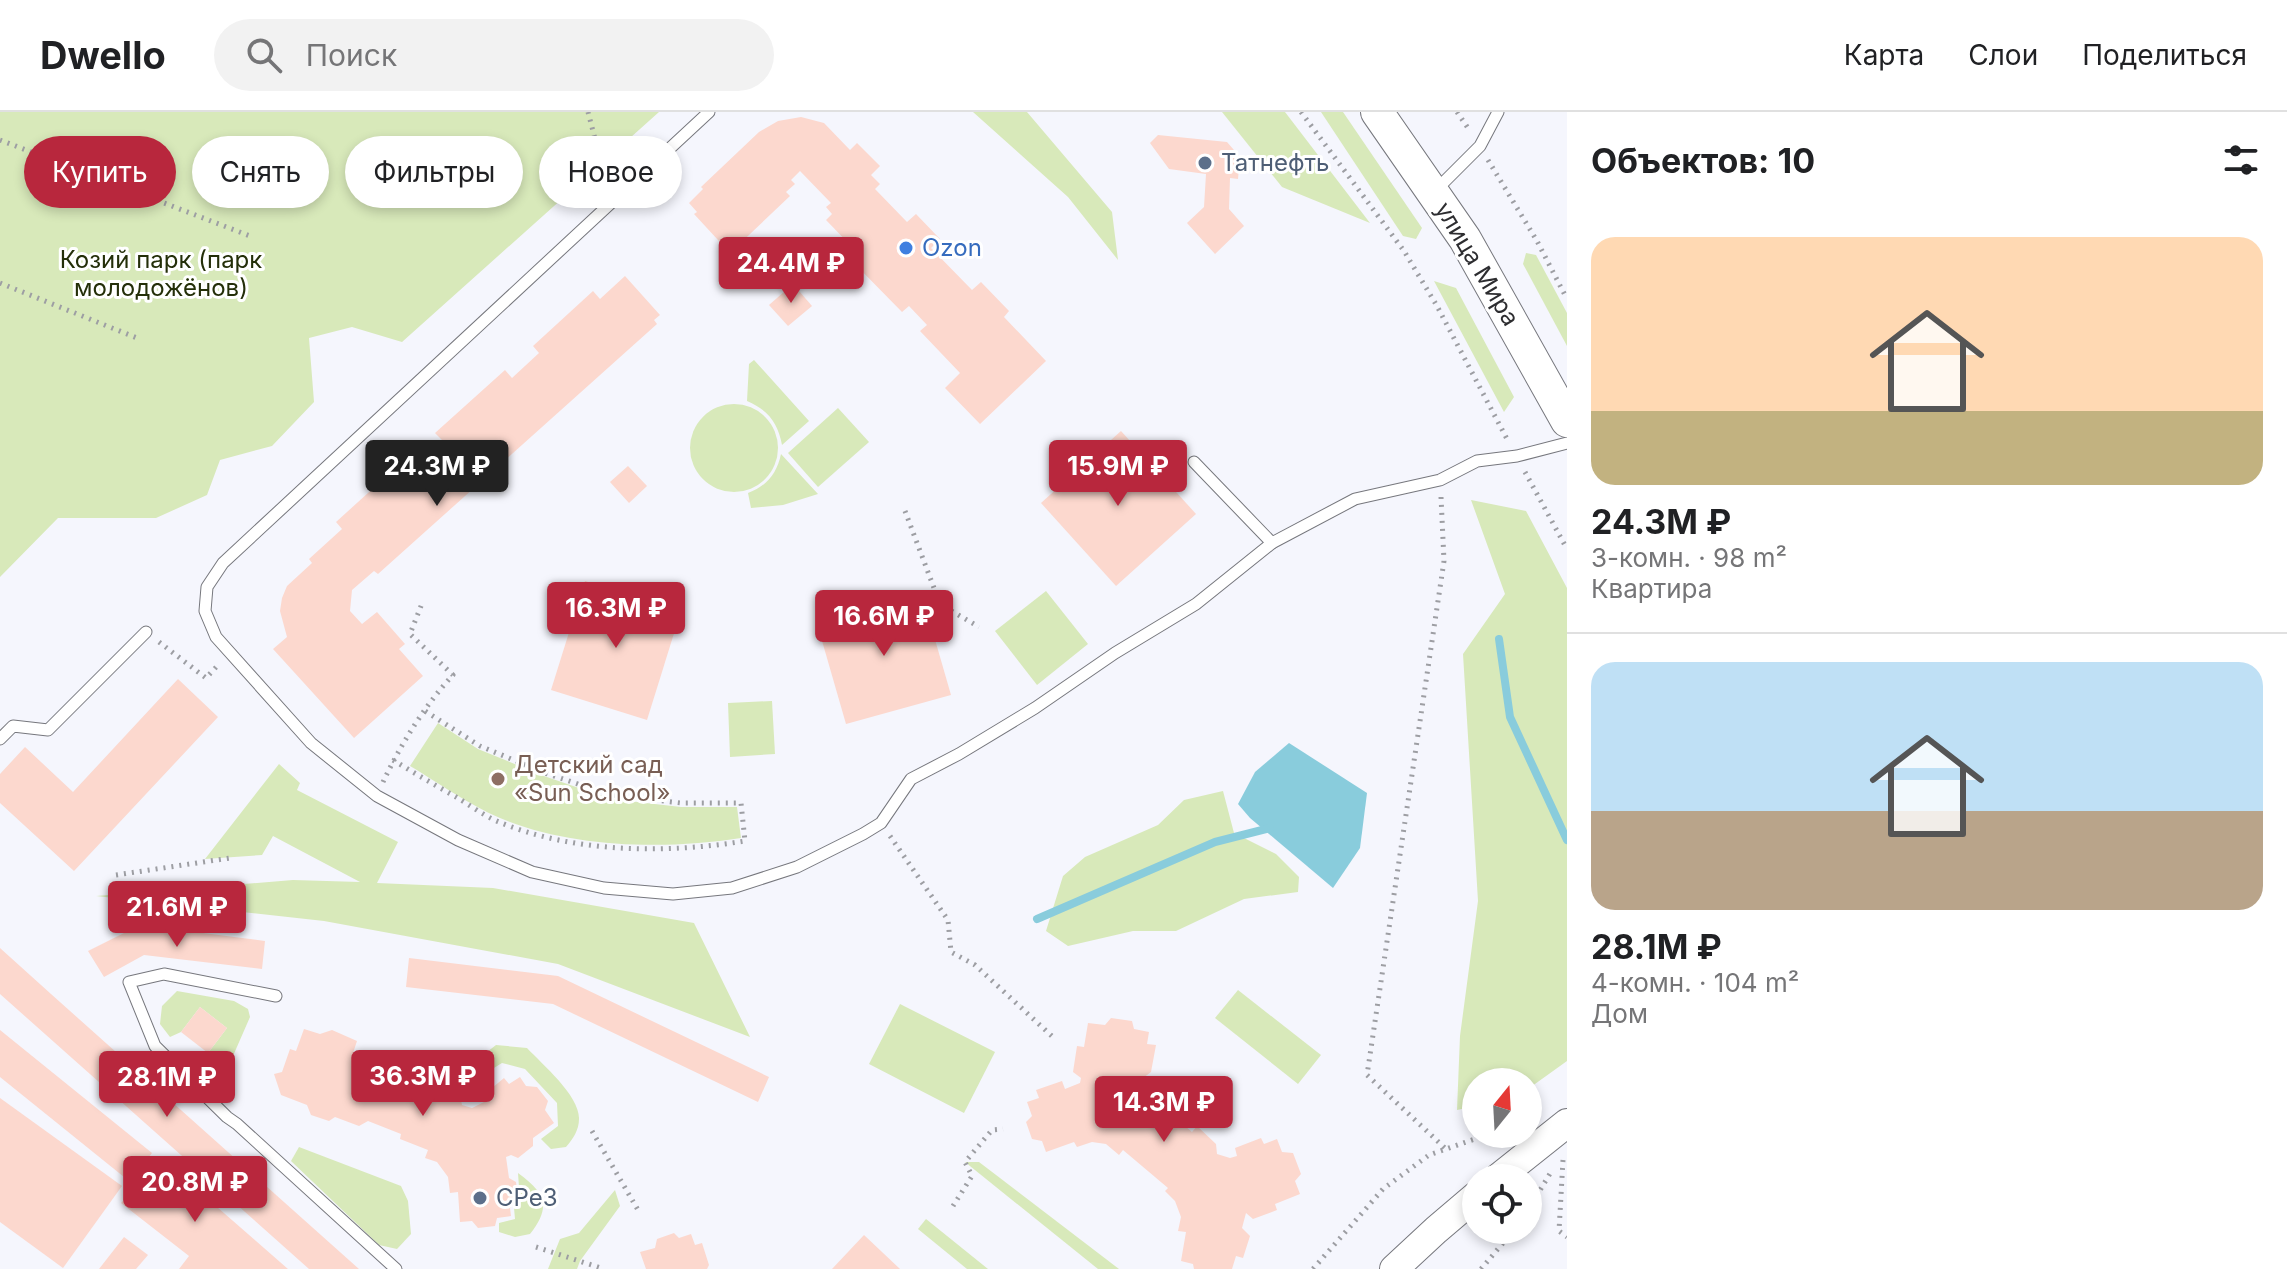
<!DOCTYPE html>
<html lang="ru">
<head>
<meta charset="utf-8">
<style>
	body { margin:0; font-family:Inter,sans-serif; background:#f2f2f2; color:#202124; height:100vh; display:flex; flex-direction:column; font-size:30px; white-space:nowrap }
	* { box-sizing:border-box; margin:0 }
	p { font-size:26px; color:#757577 }
	.icon { flex:none; width:44px; height:44px; fill:none; stroke:currentColor; stroke-width:2; stroke-linecap:round; stroke-linejoin:round }
	.map { position:relative; flex:1; overflow:hidden }
	.side { display:flex; flex-direction:column; background:#fff; width:720px }
	.side>* { flex:none }
	.hud { position:absolute; left:24px; top:24px; width:760px; height:72px; display:flex; gap:16px }
	.needle { width:52px; rotate:18deg }
	.buttons { position:absolute; left:1462px; top:956px; display:grid; gap:16px }
	.buttons a { display:grid; place-items:center; width:80px; height:80px; border-radius:50%; background:#fff; box-shadow:0 4px 12px #0003; font-size:40px }
	.price { position:absolute; translate:-50% -68px; padding:0 18px; border-radius:8px; background:#b8273d; color:#fff; font-size:26px; line-height:52px; filter:drop-shadow(0 2px 4px #0008) }
	.price::after { content:''; position:absolute; left:50%; top:48px; width:24px; height:18px; margin-left:-12px; background:inherit; clip-path:polygon(0 0,100% 0,50% 100%) }
	.price.on { background:#222; color:#fff }
	ul { padding:0; list-style:none }
	li { display:grid; align-content:center; gap:16px; height:424px; padding:0 24px }
	li+li { border-top:2px solid #e0e0e0 }
	li span { display:grid; place-items:center; height:248px; border-radius:24px; color:#555 }
	li>.icon { margin-inline-start:auto }
	span .icon { width:144px; height:144px; fill:#fffc; stroke-width:1 }
	li b { font-size:34px }
	h2 { display:flex; justify-content:space-between; align-items:center; height:96px; padding:0 24px; font-size:34px }
	.tag { padding:0 28px; border-radius:36px; background:#fff; box-shadow:0 4px 12px #0003; font-size:28px; line-height:72px }
	.tag.on { background:#b8273d; color:#fff }
	header { display:flex; align-items:center; gap:48px; box-sizing:border-box; height:112px; padding:0 40px; background:#fff; border-bottom:2px solid #e0e0e0 }
	header strong { font-size:38px }
	nav { display:flex; gap:44px; margin-inline-start:auto; font-size:28px }
	.search { width:560px; height:72px; background:#f2f2f2; display:flex; align-items:center; gap:20px; box-sizing:border-box; padding:0 28px; border-radius:44px; color:#757577; font-size:30px }
	main { display:flex; flex:1; min-height:0 }
	.map>svg:first-child { display:block }
	.green { fill:#d8e9ba }
	.water { fill:#89ccdc }
	.lines { fill:none; stroke-linecap:round; stroke-linejoin:round }
	.stream { stroke:#89ccdc; stroke-width:8 }
	.building { fill:#fcd8ce }
	.service-casing { stroke:#76777d; stroke-width:13 }
	.tertiary-casing { stroke:#76777d; stroke-width:30 }
	.secondary-casing { stroke:#76777d; stroke-width:34 }
	.path { stroke:#9d9ea3; stroke-width:5; stroke-dasharray:2 6; stroke-linecap:butt }
	.service { stroke:#fff; stroke-width:11 }
	.tertiary { stroke:#fff; stroke-width:28 }
	.secondary { stroke:#fff; stroke-width:32 }
	.service-dot { fill:#5c6f8a; stroke:#fff; stroke-width:3 }
	.shop-dot { fill:#3f7fe0; stroke:#fff; stroke-width:3 }
	.education-dot { fill:#8d6e63; stroke:#fff; stroke-width:3 }
	.labels { text-anchor:middle; stroke-width:6; stroke-linejoin:round; paint-order:stroke }
	.service-label { font-size:24px; fill:#4e5e75; stroke:#fff; text-anchor:start }
	.shop-label { font-size:24px; fill:#366cbe; stroke:#fff; text-anchor:start }
	.park-label { font-size:24px; fill:#242f09; stroke:#fff }
	.street-label { font-size:24px; fill:#2d2d30; stroke:#fff }
	.education-label { font-size:24px; fill:#785e54; stroke:#fff; text-anchor:start }
</style>
</head>
<body>
<header>
<strong>Dwello</strong>
<div class="search"><svg class="icon" aria-label="search" viewBox="0 0 24 24"><circle cx="10" cy="10" r="6"/><path d="M15 15l6 6"/></svg>Поиск</div>
<nav><a>Карта</a><a>Слои</a><a>Поделиться</a></nav>
</header>
<main>
<div class="map">
<svg width="1567" height="1157" viewBox="0 0 1567 1157">
	<rect width="100%" height="100%" fill="#f5f6fd"/>
	<g class="green">
		<polygon points="0,0 659,0 402,230 352,215 309,226 314,290 272,334 220,348 207,383 156,406 58,406 0,465"/>
		<polygon points="973,0 1027,0 1112,100 1118,148 1068,85"/>
		<polygon points="1222,0 1285,0 1370,111 1282,75"/>
		<polygon points="1321,0 1343,0 1422,116 1416,127 1403,124"/>
		<polygon points="1526,141 1536,143 1567,201 1567,234 1523,152"/>
		<polygon points="1434,169 1456,176 1514,285 1504,300"/>
		<path d="M754 248 809 309 782 333C778 311 768 298 747 289L749 252Z"/>
		<circle cx="734" cy="336" r="44"/>
		<polygon points="838,296 869,330 818,375 788,341"/>
		<path d="M781 342 818 382 783 393 751 396 748 381C767 374 777 361 781 342Z"/>
		<polygon points="1471,388 1526,399 1567,476 1567,949 1528,977 1528,970 1476,970 1476,994 1457,998 1460,924 1478,789 1463,542 1505,482"/>
		<polygon points="1046,479 1088,532 1037,573 995,519"/>
		<polygon points="772,589 775,642 730,645 728,591"/>
		<path d="M438 611 478 637 544 664 611 687 681 695H737L741 726C665 738 571 736 500 706 471 694 437 670 410 654Z"/>
		<polygon points="279,652 300,671 297,678 398,730 377,771 493,776 694,811 750,925 558,852 324,809 96,784 293,768 360,770 273,724 262,743 205,747"/>
		<polygon points="1223,679 1234,721 1276,742 1299,765 1298,780 1244,787 1176,819 1133,819 1068,834 1046,819 1063,764 1085,745 1158,713 1184,688"/>
		<polygon points="1238,878 1321,943 1298,972 1215,906"/>
		<polygon points="177,879 234,889 248,897 250,905 226,960 217,965 207,959 208,941 227,916 200,895 181,920 170,925 160,912 162,894"/>
		<polygon points="900,892 995,940 964,1001 869,952"/>
		<path d="M496 933 527 936C542 952 580 984 579 1007 579 1018 573 1027 566 1035L551 1037 541 1027 558 1014 557 991 525 957 502 951 468 972 478 947Z"/>
		<polygon points="299,1035 401,1074 408,1089 411,1122 397,1137 379,1133 291,1049"/>
		<polygon points="965,1050 979,1050 1119,1157 1098,1157"/>
		<path d="M518 1061C545 1081 552 1094 530 1122L515 1125 499 1120V1111L515 1107 514 1096 520 1090Z"/>
		<polygon points="615,1078 620,1094 580,1149 577,1157 548,1157 560,1127 579,1121"/>
		<polygon points="926,1107 988,1157 967,1157 918,1117"/>
	</g>
	<polygon class="water" points="1289,631 1367,681 1360,736 1333,776 1250,706 1238,692 1255,660"/>
	<g class="lines">
		<g class="stream">
			<polyline points="1499,527 1510,605 1567,728"/>
			<polyline points="1037,807 1215,730 1270,716"/>
		</g>
	</g>
	<g class="building">
		<polygon points="801,5 824,11 850,38 857,31 880,54 871,63 880,72 875,77 907,110 916,102 940,127 931,136 972,178 981,170 1009,199 1004,205 1046,249 980,312 945,276 960,261 920,219 927,213 909,194 902,200 847,144 854,137 826,108 832,102 826,95 831,91 800,59 791,68 795,72 786,80 790,84 730,141 694,102 697,100 689,91 703,77 701,75 759,20 778,9"/>
		<polygon points="1158,23 1227,30 1240,45 1238,67 1230,66 1229,97 1244,114 1215,142 1187,111 1204,95 1206,62 1169,57 1150,31"/>
		<polygon points="625,164 660,203 654,208 657,212 378,462 374,459 352,478 350,499 362,512 377,500 405,532 399,537 423,564 354,626 273,537 287,525 280,499 282,486 287,474 312,451 309,447 342,417 336,410 401,351 408,359 442,328 435,321 505,258 512,266 539,241 533,234 593,179 600,187"/>
		<polygon points="793,172 812,194 788,214 769,193"/>
		<polygon points="1121,319 1196,402 1116,474 1041,391"/>
		<polygon points="628,354 647,374 629,391 610,370"/>
		<polygon points="585,469 681,499 647,608 551,578"/>
		<polygon points="921,479 951,583 846,612 816,508"/>
		<polygon points="178,567 218,605 74,759 0,691 0,662 25,635 73,680"/>
		<polygon points="140,813 265,829 262,857 144,843 104,865 88,839"/>
		<polygon points="0,836 51,882 359,1157 309,1157 0,882"/>
		<polygon points="409,846 558,864 769,965 758,990 553,892 406,875"/>
		<polygon points="200,895 227,916 208,941 181,920"/>
		<polygon points="1111,906 1132,909 1134,917 1149,920 1147,932 1156,933 1151,960 1139,969 1146,985 1156,980 1175,997 1171,1002 1192,1020 1197,1014 1216,1032 1217,1042 1230,1046 1237,1044 1235,1036 1261,1026 1264,1032 1277,1027 1282,1040 1293,1041 1301,1062 1295,1069 1300,1082 1275,1092 1277,1098 1253,1107 1246,1101 1242,1116 1250,1124 1243,1146 1236,1144 1232,1157 1194,1157 1193,1152 1181,1149 1186,1120 1178,1119 1181,1105 1175,1089 1165,1079 1168,1076 1123,1038 1119,1043 1106,1032 1092,1030 1077,1035 1074,1030 1046,1040 1042,1029 1032,1027 1026,1010 1032,1004 1027,990 1039,986 1036,978 1062,969 1065,977 1080,971 1081,966 1073,960 1077,934 1084,935 1088,911 1105,913"/>
		<polygon points="304,917 320,922 332,918 357,929 353,941 385,954 383,959 390,962 400,957 428,968 424,977 436,981 437,975 460,983 462,993 472,996 486,989 486,981 504,966 509,972 520,965 526,974 537,975 548,989 545,998 554,1011 533,1026 533,1034 518,1046 511,1043 506,1045 509,1066 516,1070 518,1088 510,1096 511,1104 497,1106 495,1114 478,1116 472,1109 460,1110 458,1080 450,1081 448,1065 437,1050 425,1046 428,1038 400,1027 401,1022 368,1009 359,1014 335,1005 329,1009 311,1003 307,993 281,983 274,962 282,960 290,937 296,939"/>
		<polygon points="0,918 152,1041 129,1069 0,965"/>
		<polygon points="0,986 122,1074 63,1156 0,1110"/>
		<polygon points="162,1047 288,1157 179,1157 189,1144 121,1091"/>
		<polygon points="674,1121 679,1126 691,1122 695,1133 702,1131 709,1153 707,1157 646,1157 640,1140 655,1136 657,1127"/>
		<polygon points="864,1123 900,1157 832,1157"/>
		<polygon points="124,1125 148,1143 136,1157 99,1157"/>
	</g>
	<g class="lines">
		<g class="service-casing">
			<g id="service">
				<polyline points="709,0 223,451 207,475 205,499 216,525 311,631 377,684 458,728 532,760 604,776 673,782 732,776 797,755 863,722 881,711 911,667 959,642 1035,596 1115,541 1196,492 1272,431"/>
				<polyline points="1434,80 1480,34 1498,0"/>
				<polyline points="1194,350 1272,431 1355,387 1440,368 1477,349 1517,344 1567,331"/>
				<polyline points="0,627 13,614 48,618 146,520"/>
				<polyline points="276,884 164,862 129,870 155,934 227,1005 237,1012 396,1157"/>
			</g>
		</g>
		<g class="tertiary-casing">
			<g id="tertiary">
				<polyline points="1498,1066 1567,1011"/>
				<polyline points="1394,1157 1436,1118 1476,1084"/>
			</g>
		</g>
		<g class="secondary-casing">
			<polyline id="secondary" points="1377,0 1465,127 1567,309"/>
		</g>
		<g class="path">
			<polyline points="588,0 607,73"/>
			<polyline points="1301,0 1404,139 1437,194 1507,327"/>
			<polyline points="1457,0 1470,19"/>
			<polyline points="0,28 250,124"/>
			<polyline points="1488,48 1537,129 1567,187"/>
			<polyline points="0,171 137,226"/>
			<polyline points="1525,360 1567,437"/>
			<polyline points="1441,385 1444,449 1367,963 1446,1037"/>
			<polyline points="905,399 934,476 943,494 979,515"/>
			<polyline points="159,530 206,566 219,552"/>
			<path d="M393 648C414 661 435 673 456 685 470 693 484 704 499 710 574 741 665 742 745 729L741 691H681L611 683 545 661 480 634 425 599"/>
			<path d="M383 670C401 632 425 593 453 563L410 522 423 489"/>
			<polyline points="890,724 948,808 951,840 975,853 1055,927"/>
			<polyline points="116,763 230,746"/>
			<polyline points="592,1019 638,1098"/>
			<polyline points="1563,1048 1559,1119 1567,1125"/>
			<polyline points="953,1094 972,1064 965,1050 992,1018 1003,1017"/>
			<polyline points="1528,1098 1551,1060"/>
			<polyline points="536,1135 601,1156"/>
			<polyline points="1313,1157 1383,1077 1429,1043 1489,1022"/>
			<polyline points="1481,1157 1514,1118"/>
		</g>
		<use href="#service" class="service"/>
		<use href="#tertiary" class="tertiary"/>
		<use href="#secondary" class="secondary"/>
	</g>
	<g class="service-dot">
		<circle cx="1205" cy="51" r="8"/>
		<circle cx="480" cy="1086" r="8"/>
	</g>
	<circle class="shop-dot" cx="906" cy="136" r="8"/>
	<circle class="education-dot" cx="498" cy="667" r="8"/>
	<g class="labels">
		<g class="service-label">
			<text x="1221" y="59">Татнефть</text>
			<text x="496" y="1094">СРеЗ</text>
		</g>
		<g class="shop-label">
			<text x="922" y="144">Ozon</text>
		</g>
		<g class="park-label">
			<text x="161" y="156">Козий парк (парк<tspan x="161" dy="28">молодожёнов)</tspan></text>
		</g>
		<g class="street-label">
			<text transform="translate(1477 152) rotate(59)" y="8">улица Мира</text>
		</g>
		<g class="education-label">
			<text x="514" y="661">Детский сад<tspan x="514" dy="28">«Sun School»</tspan></text>
		</g>
	</g>
</svg>
<div class="buttons">
<a><svg class="needle" viewBox="-14 -14 28 28"><path d="M0-13l5 13h-10z" fill="#e53935"/><path d="M0 13l5-13h-10z" fill="#757577"/></svg></a>
<a><svg class="icon" aria-label="locate" viewBox="0 0 24 24"><circle cx="12" cy="12" r="6"/><path d="M12 2v4M12 18v4M2 12h4M18 12h4"/></svg></a>
</div>
<b class="price" style="left:791px;top:193px">24.4M ₽</b>
<b class="price on" style="left:437px;top:396px">24.3M ₽</b>
<b class="price" style="left:1118px;top:396px">15.9M ₽</b>
<b class="price" style="left:616px;top:538px">16.3M ₽</b>
<b class="price" style="left:884px;top:546px">16.6M ₽</b>
<b class="price" style="left:177px;top:837px">21.6M ₽</b>
<b class="price" style="left:423px;top:1006px">36.3M ₽</b>
<b class="price" style="left:167px;top:1007px">28.1M ₽</b>
<b class="price" style="left:1164px;top:1032px">14.3M ₽</b>
<b class="price" style="left:195px;top:1112px">20.8M ₽</b>
<div class="hud">
<a class="tag on">Купить</a>
<a class="tag">Снять</a>
<a class="tag">Фильтры</a>
<a class="tag">Новое</a>
</div>
</div>
<section class="side">
<h2>Объектов: 10<svg class="icon" aria-label="filters" viewBox="0 0 24 24"><path d="M4 7h16M4 17h16"/><circle cx="9" cy="7" r="2"/><circle cx="15" cy="17" r="2"/></svg></h2>
<ul>
<li><span style="background:linear-gradient(#ffd9b3 70%,#c2b280 0)"><svg class="icon" aria-label="home" viewBox="0 0 24 24"><path d="M3 11l9-7 9 7M6 9v11h12V9"/></svg></span><div><b>24.3M ₽</b><p>3-комн. · 98 m²</p><p>Квартира</p></div></li>
<li><span style="background:linear-gradient(#bfe0f5 60%,#b9a48a 0)"><svg class="icon" aria-label="home" viewBox="0 0 24 24"><path d="M3 11l9-7 9 7M6 9v11h12V9"/></svg></span><div><b>28.1M ₽</b><p>4-комн. · 104 m²</p><p>Дом</p></div></li>
</ul>
</section>
</main>
</body>
</html>
